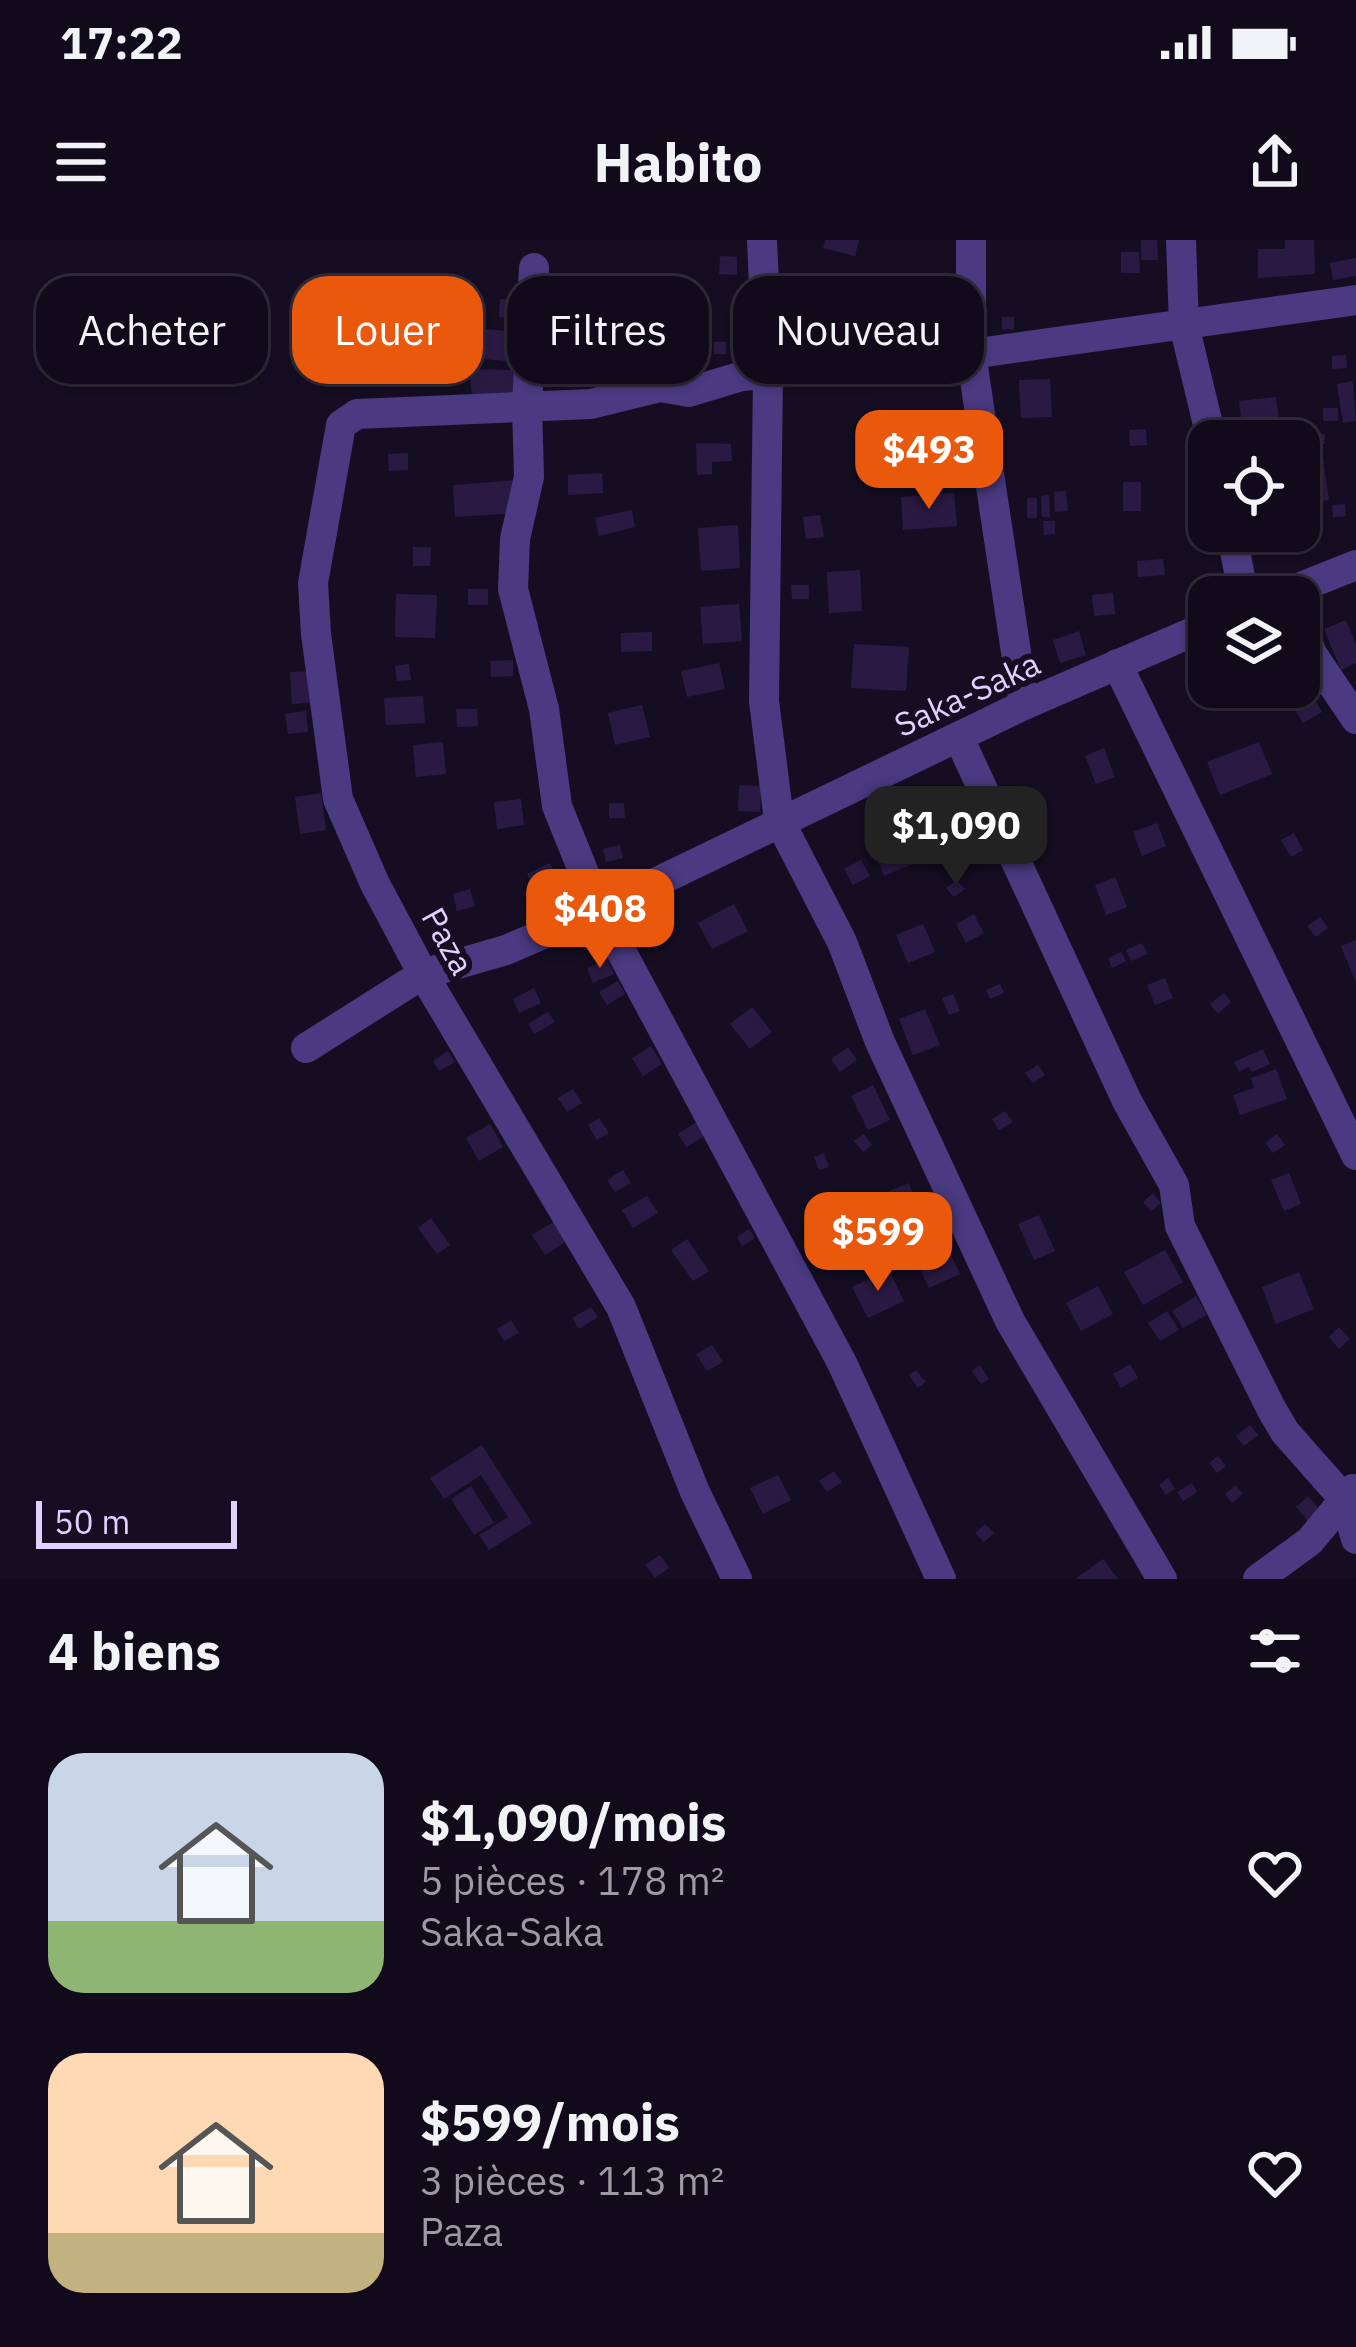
<!DOCTYPE html>
<html lang="fr">
<head>
<meta charset="utf-8">
<style>
	body { margin:0; font-family:"IBM Plex Sans",sans-serif; background:#1e1827; color:#f1f3f6; height:100vh; display:flex; flex-direction:column; font-size:45px; white-space:nowrap }
	* { box-sizing:border-box; margin:0 }
	p { font-size:39px; color:#9c9aa2 }
	.icon { flex:none; width:66px; height:66px; fill:none; stroke:currentColor; stroke-width:2; stroke-linecap:round; stroke-linejoin:round }
	.map { position:relative; height:1339px; overflow:hidden }
	.panel { display:flex; flex-direction:column; background:#100a1a; flex:1 }
	.panel>* { flex:none }
	.hud { position:absolute; left:36px; top:36px; width:1284px; height:108px; display:flex; gap:24px }
	.buttons { position:absolute; left:1188px; top:180px; display:grid; gap:24px }
	.buttons a { display:grid; place-items:center; width:132px; height:132px; border-radius:24px; background:#100a1a; box-shadow:0 3px 9px #0004,0 0 0 3px #302b39; font-size:60px }
	.scale { position:absolute; left:36px; bottom:30px; width:201px; box-sizing:border-box; padding-left:12px; border:6px solid #ded1fe; border-top:0; font-size:33px; line-height:42px; white-space:nowrap; color:#ded1fe; -webkit-text-stroke:9px #150e23; paint-order:stroke }
	.price { position:absolute; translate:-50% -102px; padding:0 27px; border-radius:24px; background:#ea580c; color:#fff; font-size:39px; line-height:78px; filter:drop-shadow(0 3px 6px #0008) }
	.price::after { content:''; position:absolute; left:50%; top:72px; width:36px; height:27px; margin-left:-18px; background:inherit; clip-path:polygon(0 0,100% 0,50% 100%) }
	.price.current { background:#222; color:#fff }
	ul { padding:0; list-style:none }
	li { display:flex; align-items:center; gap:36px; height:300px; padding:0 48px }
	li span { display:grid; place-items:center; flex:none; width:336px; height:240px; border-radius:36px; color:#555 }
	li>.icon { margin-inline-start:auto }
	span .icon { width:144px; height:144px; fill:#fffc; stroke-width:1 }
	li b { font-size:51px }
	h2 { display:flex; justify-content:space-between; align-items:center; height:144px; padding:0 48px; font-size:51px }
	.tag { padding:0 42px; border-radius:36px; background:#100a1a; box-shadow:0 3px 9px #0004,0 0 0 3px #302b39; font-size:42px; line-height:108px }
	.tag.current { background:#ea580c; color:#fff }
	.status { display:flex; justify-content:space-between; align-items:center; height:84px; padding:0 60px; background:#100a1a; direction:ltr }
	.status svg { height:33px; fill:currentColor }
	header { display:flex; justify-content:space-between; align-items:center; height:156px; padding:0 48px; background:#100a1a; font-size:54px; font-weight:800 }
	.map>svg:first-child { display:block }
	.building { fill:#2a1a43 }
	.lines { fill:none; stroke-linecap:round; stroke-linejoin:round }
	.minor { stroke:#493a81; stroke-width:30 }
	.labels { text-anchor:middle; stroke-width:12; stroke-linejoin:round; paint-order:stroke }
	.street-label { font-size:33px; fill:#ded1fe; stroke:#150e23 }
</style>
</head>
<body>
<div class="status"><b>17:22</b><svg viewBox="0 0 49 12"><path d="M0 12V9h3v3zM5 12V6h3v6zM10 12V3h3v9zM15 12V0h3v12zM26 1h20v11H26zM47 4h2v5h-2z"/></svg></div>
<header><svg class="icon" aria-label="menu" viewBox="0 0 24 24"><path d="M4 6h16M4 12h16M4 18h16"/></svg>Habito<svg class="icon" aria-label="share" viewBox="0 0 24 24"><path d="M12 15V3M7 8l5-5 5 5M5 13v7h14v-7"/></svg></header>
<div class="map">
<svg width="1356" height="1339" viewBox="0 0 1356 1339">
	<rect width="100%" height="100%" fill="#150e23"/>
	<g class="building">
		<polygon points="825,0 859,0 855,16 823,8"/>
		<polygon points="1141,0 1157,0 1158,20 1141,20"/>
		<polygon points="1285,0 1314,0 1315,34 1258,38 1258,9 1285,9"/>
		<polygon points="1121,12 1139,12 1140,33 1121,33"/>
		<polygon points="720,16 737,17 737,35 719,34"/>
		<polygon points="1356,18 1356,36 1333,40 1330,23"/>
		<polygon points="500,59 518,60 517,79 499,77"/>
		<polygon points="1002,77 1014,77 1014,90 1002,89"/>
		<polygon points="847,78 869,81 865,112 843,109"/>
		<polygon points="621,79 621,105 588,106 587,80"/>
		<polygon points="486,89 523,93 520,122 483,119"/>
		<polygon points="311,94 329,95 329,121 310,121"/>
		<rect x="714" y="102" width="12" height="12"/>
		<polygon points="387,106 412,107 412,125 387,125"/>
		<polygon points="1346,115 1347,128 1332,129 1332,116"/>
		<polygon points="469,129 514,130 514,158 472,155"/>
		<polygon points="1050,139 1052,177 1021,178 1019,140"/>
		<polygon points="1353,141 1356,181 1343,183 1337,144"/>
		<polygon points="1276,157 1280,188 1243,193 1239,161"/>
		<rect x="1323" y="168" width="15" height="13"/>
		<polygon points="937,184 949,185 949,199 936,198"/>
		<polygon points="1146,189 1147,205 1130,206 1129,190"/>
		<polygon points="1291,191 1325,194 1325,204 1307,204 1307,212 1299,212 1299,201 1292,201"/>
		<polygon points="696,203 731,204 732,221 712,222 712,234 697,235"/>
		<polygon points="408,213 408,230 389,231 388,214"/>
		<polygon points="1323,219 1329,260 1299,264 1299,222"/>
		<polygon points="602,233 603,253 568,255 568,235"/>
		<polygon points="516,240 518,273 455,277 453,245"/>
		<rect x="1123" y="242" width="18" height="29"/>
		<polygon points="1066,251 1068,271 1055,272 1054,252"/>
		<polygon points="954,253 957,286 903,290 901,257"/>
		<polygon points="1049,255 1050,277 1042,277 1041,256"/>
		<rect x="1027" y="258" width="10" height="20"/>
		<polygon points="1345,264 1346,276 1333,277 1332,265"/>
		<polygon points="632,270 635,287 599,296 595,278"/>
		<polygon points="820,275 824,297 806,299 803,277"/>
		<polygon points="1043,281 1055,281 1055,294 1044,295"/>
		<polygon points="738,285 740,328 701,331 698,288"/>
		<polygon points="413,307 431,307 430,326 413,326"/>
		<polygon points="1163,319 1165,335 1138,337 1137,321"/>
		<polygon points="860,330 862,371 829,373 827,332"/>
		<polygon points="791,345 809,345 809,359 792,359"/>
		<rect x="468" y="349" width="20" height="16"/>
		<polygon points="1113,353 1115,374 1094,376 1092,355"/>
		<polygon points="396,354 437,355 435,398 395,397"/>
		<polygon points="739,364 742,401 703,404 700,367"/>
		<polygon points="1346,380 1356,405 1356,423 1341,430 1324,389"/>
		<polygon points="1079,391 1086,415 1060,423 1053,400"/>
		<polygon points="652,392 652,411 621,412 621,393"/>
		<polygon points="1299,394 1316,438 1299,444"/>
		<polygon points="854,404 909,407 906,451 851,448"/>
		<polygon points="513,420 513,436 491,437 490,421"/>
		<polygon points="719,423 725,449 687,457 681,431"/>
		<polygon points="409,424 411,440 397,441 395,426"/>
		<polygon points="313,431 315,462 292,464 290,432"/>
		<polygon points="423,456 425,483 386,485 384,458"/>
		<polygon points="1315,460 1322,472 1303,483 1295,471"/>
		<polygon points="642,465 650,497 615,505 608,473"/>
		<polygon points="456,469 477,469 478,486 457,487"/>
		<polygon points="306,471 308,492 288,494 285,474"/>
		<polygon points="443,502 446,534 416,537 413,505"/>
		<polygon points="1259,502 1272,534 1220,555 1207,522"/>
		<polygon points="1104,508 1115,537 1096,544 1085,516"/>
		<polygon points="739,545 761,546 760,572 738,571"/>
		<polygon points="321,553 326,590 300,594 295,557"/>
		<polygon points="521,559 524,585 497,589 494,562"/>
		<polygon points="609,563 624,563 625,578 609,578"/>
		<polygon points="983,569 998,599 976,610 961,580"/>
		<polygon points="898,583 915,623 884,636 868,595"/>
		<polygon points="1157,583 1166,606 1142,616 1133,592"/>
		<polygon points="953,584 961,595 950,602 942,592"/>
		<polygon points="1294,593 1303,610 1291,617 1281,600"/>
		<polygon points="620,605 623,618 606,622 603,609"/>
		<polygon points="861,620 870,636 853,645 844,629"/>
		<polygon points="550,623 558,639 534,650 527,634"/>
		<polygon points="1115,637 1127,667 1106,675 1095,645"/>
		<polygon points="957,640 965,649 954,657 946,648"/>
		<polygon points="470,649 475,666 457,671 453,654"/>
		<polygon points="734,664 748,691 712,709 698,683"/>
		<polygon points="974,674 984,693 966,703 956,684"/>
		<polygon points="1320,677 1328,688 1316,697 1307,686"/>
		<polygon points="923,684 935,712 908,723 896,695"/>
		<polygon points="1356,700 1356,743 1341,706"/>
		<polygon points="1142,703 1148,714 1131,721 1126,710"/>
		<polygon points="1121,712 1126,721 1112,728 1108,718"/>
		<polygon points="607,719 614,734 593,743 587,728"/>
		<polygon points="1165,738 1173,758 1155,765 1147,745"/>
		<polygon points="618,741 625,754 607,765 599,752"/>
		<polygon points="1000,744 1004,753 990,759 986,750"/>
		<polygon points="534,748 541,763 519,773 513,759"/>
		<polygon points="1224,753 1231,762 1218,774 1210,764"/>
		<polygon points="953,754 960,771 949,775 942,758"/>
		<polygon points="752,767 772,792 750,809 730,784"/>
		<polygon points="925,769 940,805 913,815 899,779"/>
		<polygon points="548,772 555,782 534,794 528,784"/>
		<polygon points="651,806 662,824 643,836 632,818"/>
		<polygon points="848,807 857,820 840,832 831,819"/>
		<polygon points="1263,809 1270,824 1252,832 1249,827 1239,832 1234,822"/>
		<polygon points="448,811 455,822 439,831 433,821"/>
		<polygon points="1038,825 1045,835 1033,843 1025,833"/>
		<polygon points="1276,829 1287,859 1240,875 1233,855 1254,848 1251,838"/>
		<polygon points="873,845 890,880 868,890 851,856"/>
		<polygon points="573,849 582,863 567,872 558,858"/>
		<polygon points="1005,871 1013,882 999,890 992,879"/>
		<polygon points="599,878 609,893 597,900 588,885"/>
		<polygon points="698,881 706,895 686,907 678,894"/>
		<polygon points="490,884 503,907 479,921 466,898"/>
		<polygon points="864,894 872,905 863,912 854,901"/>
		<polygon points="1277,894 1285,905 1273,913 1265,903"/>
		<polygon points="824,913 829,927 819,930 814,917"/>
		<polygon points="623,930 631,943 615,952 607,940"/>
		<polygon points="1289,933 1301,964 1284,971 1271,940"/>
		<polygon points="909,943 918,969 899,977 889,951"/>
		<polygon points="1153,953 1161,963 1151,971 1143,962"/>
		<polygon points="647,956 658,973 633,988 622,970"/>
		<polygon points="832,960 841,972 828,982 819,970"/>
		<polygon points="1039,975 1055,1011 1034,1020 1018,984"/>
		<polygon points="431,978 450,1005 437,1014 418,988"/>
		<polygon points="557,980 569,1000 545,1015 532,995"/>
		<polygon points="749,989 755,998 742,1006 737,997"/>
		<polygon points="687,999 709,1031 693,1041 671,1010"/>
		<polygon points="945,1002 960,1034 929,1048 914,1016"/>
		<polygon points="1165,1010 1183,1042 1143,1065 1124,1032"/>
		<polygon points="889,1030 904,1061 868,1078 852,1047"/>
		<polygon points="1299,1032 1314,1069 1276,1084 1262,1047"/>
		<polygon points="1098,1046 1113,1074 1081,1091 1066,1063"/>
		<polygon points="1196,1056 1207,1075 1183,1088 1172,1071"/>
		<polygon points="591,1067 598,1077 579,1089 572,1078"/>
		<polygon points="1167,1071 1179,1090 1160,1101 1148,1083"/>
		<polygon points="511,1080 519,1093 504,1101 497,1089"/>
		<polygon points="1339,1087 1350,1099 1339,1109 1329,1097"/>
		<polygon points="712,1105 723,1122 707,1131 696,1114"/>
		<polygon points="1130,1124 1138,1138 1121,1148 1113,1134"/>
		<polygon points="980,1125 989,1139 981,1144 972,1131"/>
		<polygon points="916,1130 926,1142 918,1148 909,1135"/>
		<polygon points="1250,1185 1258,1195 1244,1206 1236,1196"/>
		<polygon points="482,1205 532,1283 489,1310 479,1295 508,1277 481,1235 444,1259 430,1238"/>
		<polygon points="1218,1216 1226,1226 1217,1233 1209,1223"/>
		<polygon points="834,1231 842,1242 827,1252 819,1241"/>
		<polygon points="778,1235 791,1260 763,1274 750,1248"/>
		<polygon points="1168,1238 1175,1249 1166,1255 1159,1245"/>
		<polygon points="1192,1243 1197,1252 1183,1261 1177,1252"/>
		<polygon points="1236,1245 1243,1254 1232,1263 1225,1254"/>
		<polygon points="471,1246 494,1283 474,1295 451,1259"/>
		<polygon points="1308,1256 1324,1274 1311,1285 1296,1267"/>
		<polygon points="985,1284 994,1293 984,1302 975,1293"/>
		<polygon points="660,1315 669,1328 655,1338 645,1325"/>
		<polygon points="1103,1319 1118,1339 1075,1339"/>
	</g>
	<g class="lines">
		<g class="minor">
			<polyline points="762,0 768,135 764,461 779,580 842,702 880,802 1010,1081 1162,1339"/>
			<polyline points="971,0 971,114 1024,465"/>
			<polyline points="1181,0 1184,85 1212,201"/>
			<polyline points="534,28 527,166 529,237 515,299 513,349 544,469 557,566 599,670 842,1123 941,1339"/>
			<polyline points="1231,291 1244,357"/>
			<polyline points="1276,357 1356,325"/>
			<polyline points="1299,380 1312,414 1356,479"/>
			<polyline points="1117,424 1356,915"/>
			<polyline points="959,498 1127,861 1174,945 1180,986 1272,1170 1285,1192 1345,1260 1356,1299"/>
			<polyline points="306,808 423,734 506,710 599,670 1024,465 1209,385"/>
			<polyline points="737,1339 695,1252 621,1067 423,734 375,644 338,559 316,394 313,343 341,185 357,174 591,164 660,147 689,152 742,136 971,114 1356,60"/>
			<polyline points="1258,1339 1310,1301 1353,1249"/>
		</g>
	</g>
	<g class="labels">
		<g class="street-label">
			<text transform="translate(967 454) rotate(-25)" y="12">Saka-Saka</text>
			<text transform="translate(448 701) rotate(61)" y="12">Paza</text>
		</g>
	</g>
</svg>
<div class="buttons">
<a><svg class="icon" aria-label="locate" viewBox="0 0 24 24"><circle cx="12" cy="12" r="6"/><path d="M12 2v4M12 18v4M2 12h4M18 12h4"/></svg></a>
<a><svg class="icon" aria-label="layers" viewBox="0 0 24 24"><path d="M12 4l9 5-9 5-9-5zM3 14l9 5 9-5"/></svg></a>
</div>
<div class="scale">50 m</div>
<b class="price" style="left:929px;top:272px">$493</b>
<b class="price current" style="left:956px;top:648px">$1,090</b>
<b class="price" style="left:600px;top:731px">$408</b>
<b class="price" style="left:878px;top:1054px">$599</b>
<div class="hud">
<a class="tag">Acheter</a>
<a class="tag current">Louer</a>
<a class="tag">Filtres</a>
<a class="tag">Nouveau</a>
</div>
</div>
<section class="panel">
<h2>4 biens<svg class="icon" aria-label="filters" viewBox="0 0 24 24"><path d="M4 7h16M4 17h16"/><circle cx="9" cy="7" r="2"/><circle cx="15" cy="17" r="2"/></svg></h2>
<ul>
<li><span style="background:linear-gradient(#c9d6e8 70%,#8fb573 0)"><svg class="icon" aria-label="home" viewBox="0 0 24 24"><path d="M3 11l9-7 9 7M6 9v11h12V9"/></svg></span><div><b>$1,090/mois</b><p>5 pièces · 178 m²</p><p>Saka-Saka</p></div><svg class="icon" aria-label="heart" viewBox="0 0 24 24"><path d="M12 20l-8-8c-3-5 5-10 8-4 3-6 11-1 8 4z"/></svg></li>
<li><span style="background:linear-gradient(#ffd9b3 75%,#c2b280 0)"><svg class="icon" aria-label="home" viewBox="0 0 24 24"><path d="M3 11l9-7 9 7M6 9v11h12V9"/></svg></span><div><b>$599/mois</b><p>3 pièces · 113 m²</p><p>Paza</p></div><svg class="icon" aria-label="heart" viewBox="0 0 24 24"><path d="M12 20l-8-8c-3-5 5-10 8-4 3-6 11-1 8 4z"/></svg></li>
</ul>
</section>
</body>
</html>
